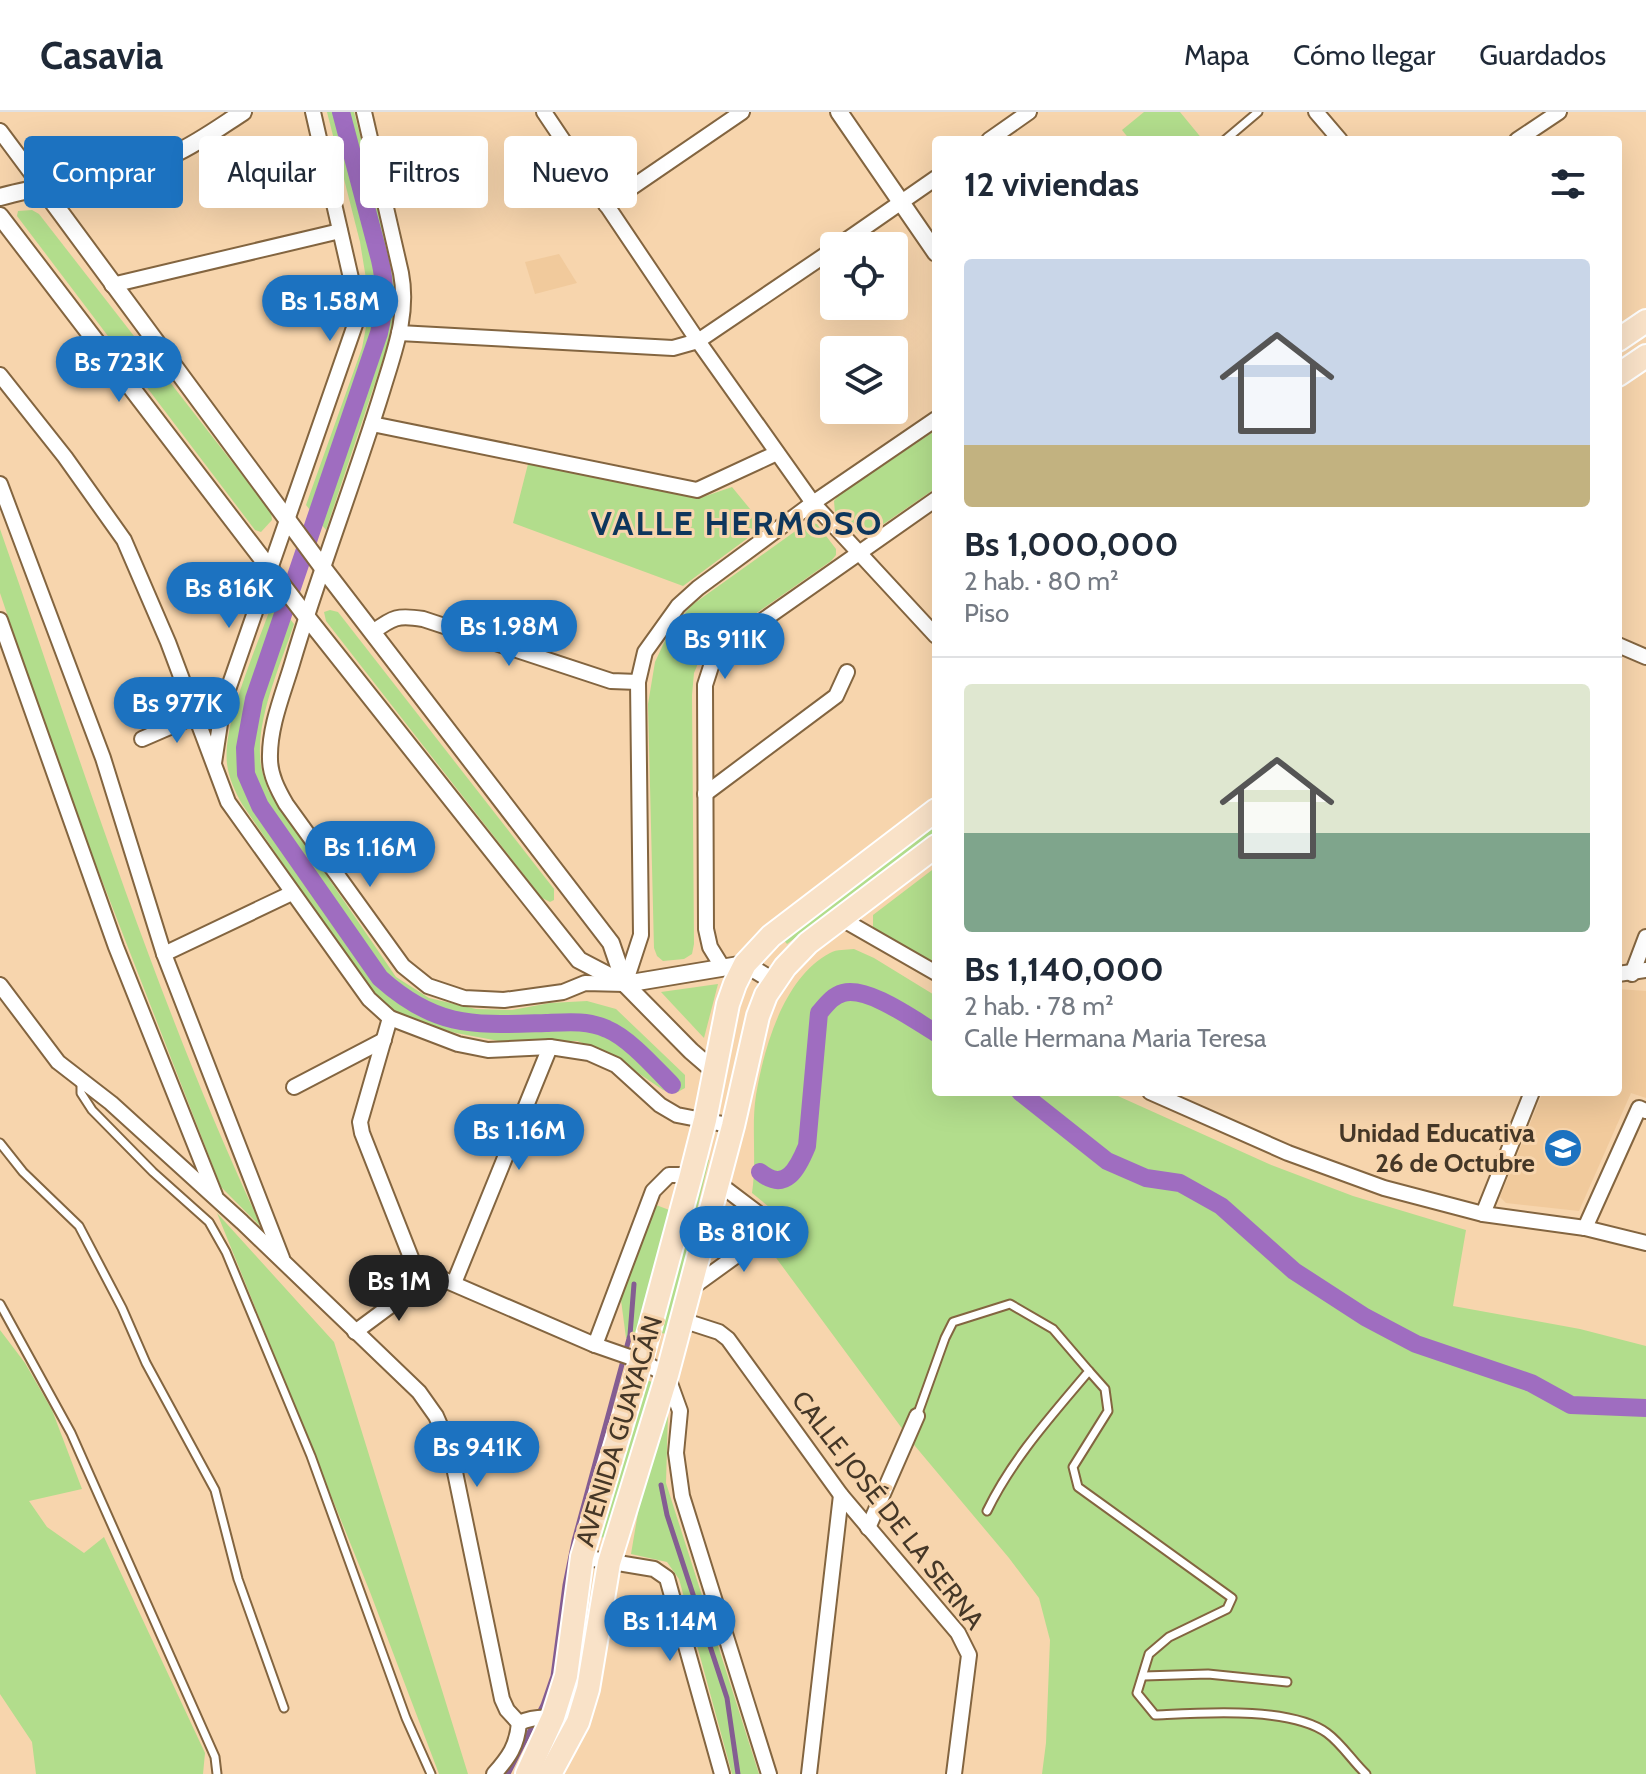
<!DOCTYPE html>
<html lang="es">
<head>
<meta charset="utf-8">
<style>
	body { margin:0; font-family:Cabin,sans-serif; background:#f2f2f3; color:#1f2937; height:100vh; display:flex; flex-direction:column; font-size:30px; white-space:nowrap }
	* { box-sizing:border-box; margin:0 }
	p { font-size:26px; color:#747a83 }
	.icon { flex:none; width:44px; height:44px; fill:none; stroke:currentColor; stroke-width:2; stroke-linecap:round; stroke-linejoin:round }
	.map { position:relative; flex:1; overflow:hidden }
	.panel { position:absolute; left:932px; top:24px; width:690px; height:960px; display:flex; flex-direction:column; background:#fff; border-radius:8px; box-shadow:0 8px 32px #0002 }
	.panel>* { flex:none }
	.top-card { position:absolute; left:24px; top:24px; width:760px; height:72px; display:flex; gap:16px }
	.controls { position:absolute; left:820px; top:120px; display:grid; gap:16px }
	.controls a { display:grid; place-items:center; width:88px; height:88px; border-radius:8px; background:#fff; box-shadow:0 8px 32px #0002; font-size:40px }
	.price { position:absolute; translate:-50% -68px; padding:0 18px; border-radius:28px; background:#1c72c0; color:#fff; font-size:26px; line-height:52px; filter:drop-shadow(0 2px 4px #0008) }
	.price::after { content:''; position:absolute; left:50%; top:48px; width:24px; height:18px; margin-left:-12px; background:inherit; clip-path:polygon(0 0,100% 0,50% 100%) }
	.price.on { background:#222; color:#fff }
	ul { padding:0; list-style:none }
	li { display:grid; align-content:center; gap:16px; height:424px; padding:0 32px }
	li+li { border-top:2px solid #e0e1e3 }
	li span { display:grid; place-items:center; height:248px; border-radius:8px; color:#555 }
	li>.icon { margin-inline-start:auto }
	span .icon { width:144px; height:144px; fill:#fffc; stroke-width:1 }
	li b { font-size:34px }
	h2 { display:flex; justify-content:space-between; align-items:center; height:96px; padding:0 32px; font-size:34px }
	.pill { padding:0 28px; border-radius:8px; background:#fff; box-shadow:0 8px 32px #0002; font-size:28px; line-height:72px }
	.pill.on { background:#1c72c0; color:#fff }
	header { display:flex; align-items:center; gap:48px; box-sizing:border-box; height:112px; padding:0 40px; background:#fff; border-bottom:2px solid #e0e1e3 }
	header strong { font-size:38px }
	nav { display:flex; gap:44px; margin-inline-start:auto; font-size:28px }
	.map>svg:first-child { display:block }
	.built { fill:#f1ca9c }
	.green { fill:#b2dd8c }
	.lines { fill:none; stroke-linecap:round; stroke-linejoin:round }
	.stream { stroke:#845d92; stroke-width:5 }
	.canal { stroke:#9f6dc0; stroke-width:18 }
	.service-casing { stroke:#836540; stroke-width:11 }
	.minor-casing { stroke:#836540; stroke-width:18 }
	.tertiary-casing { stroke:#836540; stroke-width:20 }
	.primary-casing { stroke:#fff; stroke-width:26 }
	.service { stroke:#fff; stroke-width:7 }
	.minor { stroke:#fff; stroke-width:14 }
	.tertiary { stroke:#fff; stroke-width:16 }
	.primary { stroke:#f9e2c8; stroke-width:22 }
	.labels { text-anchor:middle; stroke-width:6; stroke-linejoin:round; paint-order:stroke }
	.poi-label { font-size:26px; font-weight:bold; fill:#453727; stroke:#f7d5ad; text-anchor:end }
	.street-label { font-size:26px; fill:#453727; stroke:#f7d5ad }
	.district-label { font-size:34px; font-weight:bold; letter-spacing:2px; fill:#0e365c; stroke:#f7d5ad }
</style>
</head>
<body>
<header>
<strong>Casavia</strong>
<nav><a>Mapa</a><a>Cómo llegar</a><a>Guardados</a></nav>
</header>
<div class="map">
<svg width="1646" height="1662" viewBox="0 0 1646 1662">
	<rect width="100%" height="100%" fill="#f7d5ad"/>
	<g class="built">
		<polygon points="559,142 577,171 535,182 525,150"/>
		<polygon points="1618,877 1646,879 1646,986 1631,981 1579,1099 1506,1091 1500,1085 1543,980 1618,980"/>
	</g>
	<g class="green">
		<polygon points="327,0 354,0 373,73 393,162 395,192 389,229 326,418 306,393 362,236 367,210 369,185 360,130"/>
		<polygon points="1144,0 1180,0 1203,28 1130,28 1122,18"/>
		<polygon points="32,98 39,102 271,400 272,408 261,420 255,418 17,104 18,99"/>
		<polygon points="936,318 936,376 869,422 858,422 835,401 834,389 839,383"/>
		<polygon points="528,352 700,386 732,375 764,414 683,474 513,411"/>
		<polygon points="808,410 817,412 836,437 836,443 831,449 715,530 702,542 694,561 692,583 694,832 692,842 684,847 663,849 657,844 654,836 648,592 655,550 670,518 692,493"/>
		<path d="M0 417C82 651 156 890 262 1116L221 1075 65 673 0 481Z"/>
		<path d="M274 486 294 512C281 552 254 610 261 654 262 662 266 670 268 678L396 865 429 886 476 897 512 898 550 891 587 889 616 897 685 963V976L676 981 663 978 606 939 577 929H499L456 921 419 911 390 896 368 876 242 692C235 679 229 667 227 652 222 610 260 528 274 486Z"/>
		<polygon points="330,498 338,500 554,777 554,788 550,790 542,786 326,509 324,500"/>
		<polygon points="936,714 936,721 787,832 783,827"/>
		<polygon points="936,755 936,850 925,849 873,816 873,803"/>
		<path d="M854 837 874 846 936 884V980H1109L1269 1052 1353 1084 1466 1118 1453 1194 1580 1217 1646 1234V1662H1042L1046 1631 1050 1528 1039 1486 1009 1446 915 1334 771 1139 790 1112 752 1081C757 1048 751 1015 756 983 764 935 784 865 830 841 837 837 846 838 854 837Z"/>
		<polygon points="718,872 704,926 661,880"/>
		<polygon points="703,1046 709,1048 667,1222 661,1221"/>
		<polygon points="656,1093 672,1099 653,1176 636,1224 626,1226 621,1188 627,1164"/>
		<polygon points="733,1093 757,1112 718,1142"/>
		<polygon points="217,1101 334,1230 468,1662 439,1662 370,1480"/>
		<polygon points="0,1218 25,1251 52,1298 82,1377 29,1389 47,1415 84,1441 104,1425 205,1641 203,1662 36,1662 32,1630 0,1582"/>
		<polygon points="647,1268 652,1270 605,1426 600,1425"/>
		<polygon points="668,1301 666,1371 759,1662 732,1662 679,1467 667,1450 631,1442 642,1377"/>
	</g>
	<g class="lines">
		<g class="stream">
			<polyline points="661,1373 667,1403 727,1586 738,1662"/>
			<polyline points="508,1662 543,1593 553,1564 565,1473 574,1429 630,1223 634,1172"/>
		</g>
		<g class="canal">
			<path d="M341 0 380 148C386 174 385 195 379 221L254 587 245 636 246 662 260 694 380 866C437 917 474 913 546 911 567 910 588 908 607 917 629 926 655 956 672 973"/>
			<polyline points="1020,980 1107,1049 1146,1066 1180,1071 1221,1094 1294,1159 1365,1205 1416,1232 1531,1271 1571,1293 1646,1296"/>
			<path d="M760 1060C786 1081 798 1056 807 1034L819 901C826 893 832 884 843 881 868 874 914 908 936 921"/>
		</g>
		<g class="service-casing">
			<g id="service">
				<polyline points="1225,28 1258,0"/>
				<polyline points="81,969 81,981 92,998 153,1060 209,1110 226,1140 311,1344 406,1606 431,1662"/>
				<polyline points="0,1031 23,1060 79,1114 122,1196 146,1251 215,1378 238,1467 284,1596"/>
				<polyline points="0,1192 71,1321 215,1645 217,1662"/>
				<path d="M1089 1259 1105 1277 1108 1299 1073 1355 1078 1375 1232 1486 1227 1497 1169 1525 1149 1542 1137 1581 1155 1603C1200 1601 1290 1594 1327 1621 1342 1632 1353 1650 1366 1662"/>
				<path d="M917 1304 945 1226 953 1210 1010 1192 1053 1217 1089 1259C1052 1303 1012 1347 987 1399"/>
				<polyline points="1144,1564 1208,1562 1287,1570"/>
			</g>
		</g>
		<g class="minor-casing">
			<g id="minor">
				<path d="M364 0 401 161C409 203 394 240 382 280 354 371 319 460 292 552 283 582 269 615 270 647 270 663 278 678 286 692L403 854 428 874 464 886 504 888 563 880 585 871 625 872 641 823 638 570 645 540 678 494 698 476 813 391 936 307"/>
				<polyline points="544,0 698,229 813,391 936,524"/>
				<polyline points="1316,0 1340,28"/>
				<polyline points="0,19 41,74"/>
				<polyline points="989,28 1029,0"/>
				<polyline points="1517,28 1559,0"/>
				<polyline points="606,93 742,0"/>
				<polyline points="838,134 936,66"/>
				<polyline points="112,173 340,119"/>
				<polyline points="399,221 673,236 698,229 834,137"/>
				<polyline points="0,263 65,345 124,428 168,530 228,690 369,887 390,906 458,932 488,938 550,935 589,941 616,953 660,993 677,1003 733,1014"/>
				<polyline points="372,312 697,378 777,341"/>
				<polyline points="0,372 103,646 164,842 282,1146"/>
				<polyline points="0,508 116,835 215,1083"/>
				<path d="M373 520C393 505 398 503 423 507L611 569 638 570"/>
				<polyline points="1618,533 1646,545"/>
				<polyline points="142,627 223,592"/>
				<polyline points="214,651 223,592 357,207 356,188 313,0"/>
				<polyline points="705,682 836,584 847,560"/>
				<polyline points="840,806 936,861"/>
				<polyline points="164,842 292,781"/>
				<polyline points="723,856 710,835 706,817 705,573 715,542 936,387"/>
				<polyline points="1618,862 1646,858"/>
				<polyline points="1632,862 1646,825"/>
				<polyline points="0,873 58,950 111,991 242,1110 419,1280 436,1304 450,1336 502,1587 507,1598 519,1611"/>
				<polyline points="390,906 360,1010 362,1021 421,1171"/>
				<polyline points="294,975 384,928"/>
				<polyline points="1150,980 1288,1041 1384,1076 1483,1102 1585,1116 1646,1131"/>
				<polyline points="1483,1102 1532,980"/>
				<polyline points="1585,1116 1639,996 1646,999"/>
				<polyline points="454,1171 550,935"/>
				<polyline points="690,1177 776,1115 718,1071"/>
				<polyline points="682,1208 719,1220 728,1227 841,1383 958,1521 969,1543 954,1662"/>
				<polyline points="355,1220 421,1171 430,1165 440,1166 595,1233 641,1249 667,1263 680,1299 676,1341 682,1384 769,1662"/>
				<polyline points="595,1233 653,1079 669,1063 691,1063"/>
				<polyline points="868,1416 917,1304"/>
				<polyline points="582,1445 654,1457 667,1466 722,1662"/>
				<path d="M519 1611C539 1602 557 1606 578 1610"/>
				<path d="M494 1662C509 1645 517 1634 519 1611"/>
				<polyline points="809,1662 841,1383"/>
			</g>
		</g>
		<g class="tertiary-casing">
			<g id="tertiary">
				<polyline points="839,0 936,141"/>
				<polyline points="41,74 323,456 611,831 625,872"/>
				<path d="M0 85C56 69 122 66 174 42 198 31 220 15 243 0"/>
				<polyline points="0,104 306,504 579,848 625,872 691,939 713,958"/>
				<polyline points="625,872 745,852 775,870"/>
			</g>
		</g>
		<g class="primary-casing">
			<g id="primary">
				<polyline points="1618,228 1646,209"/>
				<polyline points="1618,263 1646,244"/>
				<polyline points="527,1662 553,1605 566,1564 582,1445 641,1249 691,1063 705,1008 728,892 735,872 745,852 771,824 936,698"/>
				<polyline points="550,1662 578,1610 588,1577 609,1451 667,1263 733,1014 758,904 766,883 785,855 808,831 936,734"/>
			</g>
		</g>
		<use href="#service" class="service"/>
		<use href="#minor" class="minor"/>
		<use href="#tertiary" class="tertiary"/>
		<use href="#primary" class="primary"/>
	</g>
	<defs>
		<g id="school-disc" transform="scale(2)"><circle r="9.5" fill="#1c72c0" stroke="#f7d5ad"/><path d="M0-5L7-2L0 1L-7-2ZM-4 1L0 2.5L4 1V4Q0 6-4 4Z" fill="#fff"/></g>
	</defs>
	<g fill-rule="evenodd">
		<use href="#school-disc" x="1563" y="1036"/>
	</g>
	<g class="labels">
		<g class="poi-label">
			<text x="1535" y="1030">Unidad Educativa<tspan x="1535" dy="30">26 de Octubre</tspan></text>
		</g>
		<g class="street-label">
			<text transform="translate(619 1319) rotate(-73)" y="9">AVENIDA GUAYACÁN</text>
			<text transform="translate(888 1398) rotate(52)" y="9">CALLE JOSÉ DE LA SERNA</text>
		</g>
		<g class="district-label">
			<text x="737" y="423">VALLE HERMOSO</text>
		</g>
	</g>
</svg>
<div class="controls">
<a><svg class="icon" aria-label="locate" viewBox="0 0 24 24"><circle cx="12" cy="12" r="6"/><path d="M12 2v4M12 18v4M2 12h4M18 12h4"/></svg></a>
<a><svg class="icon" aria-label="layers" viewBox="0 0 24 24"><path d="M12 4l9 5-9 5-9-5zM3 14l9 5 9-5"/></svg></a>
</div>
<b class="price" style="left:330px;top:231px">Bs 1.58M</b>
<b class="price" style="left:119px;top:292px">Bs 723K</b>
<b class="price" style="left:229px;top:518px">Bs 816K</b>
<b class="price" style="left:509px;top:556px">Bs 1.98M</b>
<b class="price" style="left:725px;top:569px">Bs 911K</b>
<b class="price" style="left:177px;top:633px">Bs 977K</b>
<b class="price" style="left:370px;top:777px">Bs 1.16M</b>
<b class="price" style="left:519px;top:1060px">Bs 1.16M</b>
<b class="price" style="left:744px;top:1162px">Bs 810K</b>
<b class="price on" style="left:399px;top:1211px">Bs 1M</b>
<b class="price" style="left:477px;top:1377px">Bs 941K</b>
<b class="price" style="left:670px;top:1551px">Bs 1.14M</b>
<div class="top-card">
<a class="pill on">Comprar</a>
<a class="pill">Alquilar</a>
<a class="pill">Filtros</a>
<a class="pill">Nuevo</a>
</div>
<section class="panel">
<h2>12 viviendas<svg class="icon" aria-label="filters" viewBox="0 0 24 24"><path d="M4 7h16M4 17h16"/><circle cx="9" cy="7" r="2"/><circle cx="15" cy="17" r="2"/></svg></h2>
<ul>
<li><span style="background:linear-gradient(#c9d6e8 75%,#c2b280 0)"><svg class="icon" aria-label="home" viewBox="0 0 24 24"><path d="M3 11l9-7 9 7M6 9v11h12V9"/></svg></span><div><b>Bs 1,000,000</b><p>2 hab. · 80 m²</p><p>Piso</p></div></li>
<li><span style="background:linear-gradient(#dfe7d0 60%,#7fa58c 0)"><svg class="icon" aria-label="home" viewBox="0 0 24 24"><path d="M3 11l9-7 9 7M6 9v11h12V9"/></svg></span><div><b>Bs 1,140,000</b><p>2 hab. · 78 m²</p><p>Calle Hermana Maria Teresa</p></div></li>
</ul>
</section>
</div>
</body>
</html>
